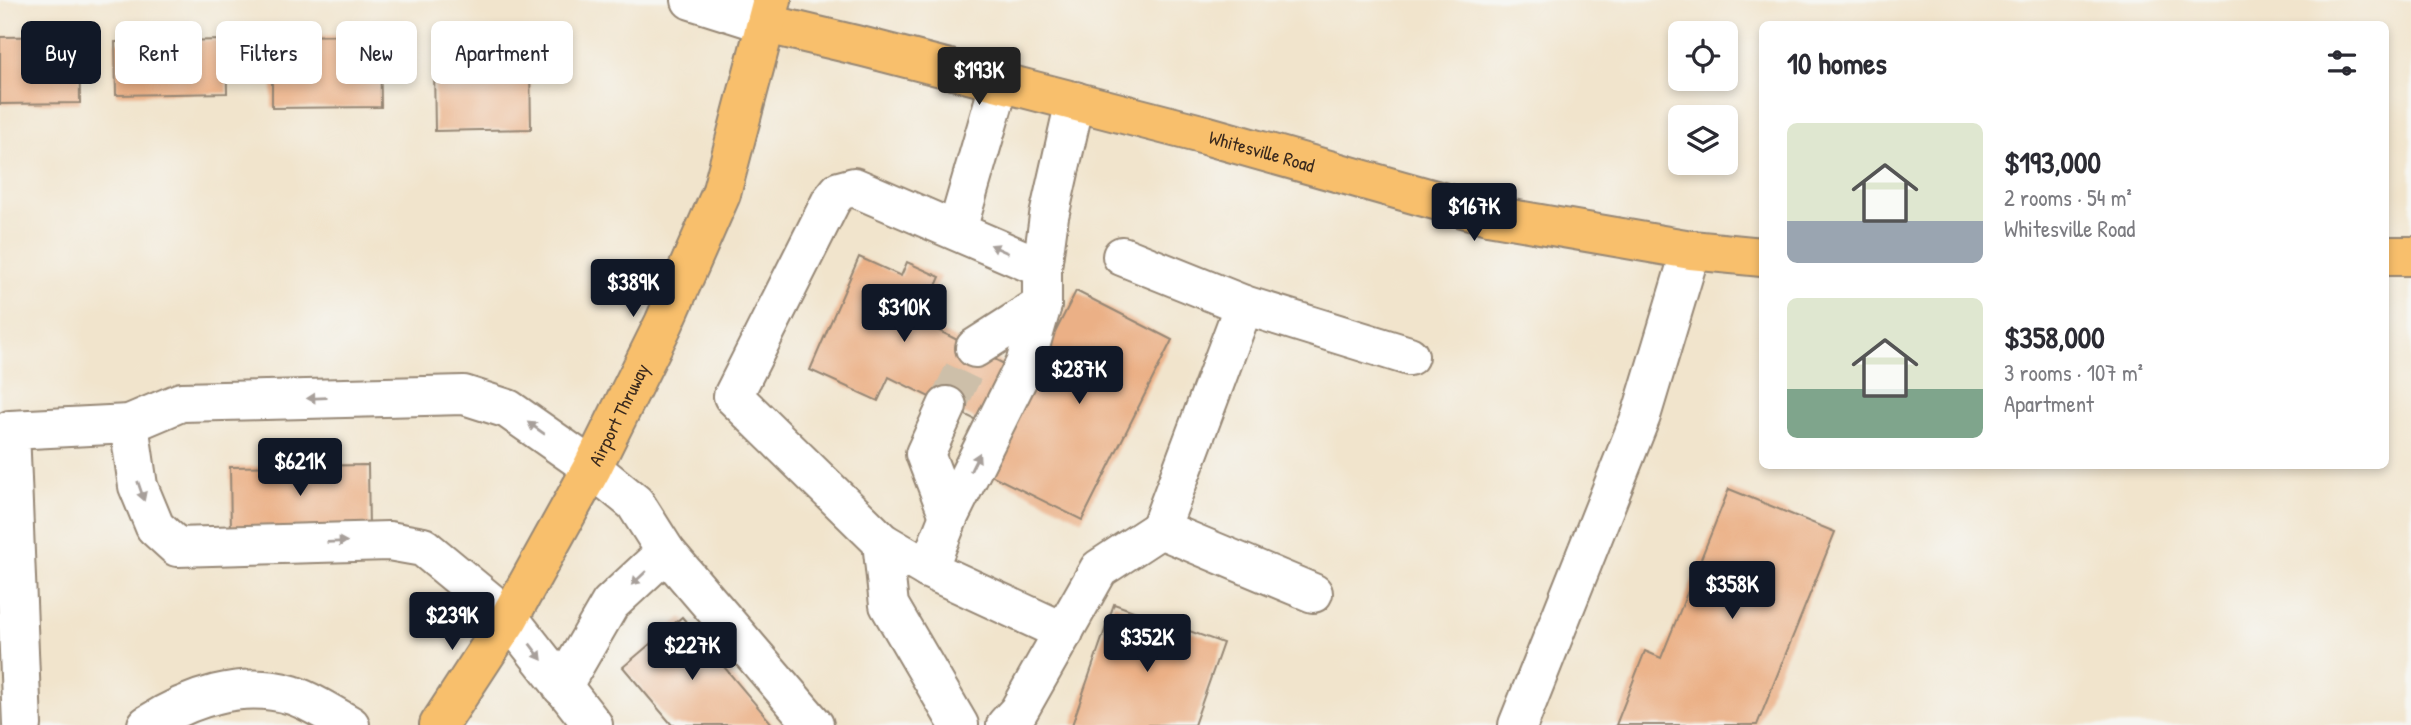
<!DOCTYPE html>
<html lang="en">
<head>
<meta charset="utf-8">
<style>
	body { margin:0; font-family:"Patrick Hand",sans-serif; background:#f7f7f7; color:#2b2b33; height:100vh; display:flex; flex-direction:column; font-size:26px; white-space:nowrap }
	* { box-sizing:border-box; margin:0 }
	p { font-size:23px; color:#7c7c81 }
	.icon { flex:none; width:38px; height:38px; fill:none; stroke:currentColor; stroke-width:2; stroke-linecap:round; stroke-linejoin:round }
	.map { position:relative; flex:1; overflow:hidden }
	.details { position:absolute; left:1759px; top:21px; width:630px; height:448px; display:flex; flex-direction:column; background:#fff; border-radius:10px; box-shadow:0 4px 10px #0003 }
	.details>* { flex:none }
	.guide { position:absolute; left:21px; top:21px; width:665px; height:63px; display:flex; gap:14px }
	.fabs { position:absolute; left:1668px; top:21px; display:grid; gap:14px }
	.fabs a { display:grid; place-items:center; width:70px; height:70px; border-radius:10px; background:#fff; box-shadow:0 4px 10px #0003; font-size:35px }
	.price { position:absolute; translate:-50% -60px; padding:0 16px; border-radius:7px; background:#111827; color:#fff; font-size:23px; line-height:46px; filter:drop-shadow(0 2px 4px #0008) }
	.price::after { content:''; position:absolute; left:50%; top:42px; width:21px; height:16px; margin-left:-10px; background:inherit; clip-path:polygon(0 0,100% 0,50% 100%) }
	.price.active { background:#222; color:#fff }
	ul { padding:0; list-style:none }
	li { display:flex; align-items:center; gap:21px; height:175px; padding:0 28px }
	li span { display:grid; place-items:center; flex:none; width:196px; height:140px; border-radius:10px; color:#555 }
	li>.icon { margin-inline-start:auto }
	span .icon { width:84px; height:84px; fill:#fffc; stroke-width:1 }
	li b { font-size:30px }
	h2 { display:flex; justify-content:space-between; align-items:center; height:84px; padding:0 28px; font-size:30px }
	.tag { padding:0 24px; border-radius:10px; background:#fff; box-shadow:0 4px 10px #0003; font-size:24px; line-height:63px }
	.tag.active { background:#111827; color:#fff }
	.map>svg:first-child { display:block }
	.building { fill:#ebb086 }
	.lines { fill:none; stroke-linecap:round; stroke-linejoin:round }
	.minor-tunnel { stroke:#cdbfa9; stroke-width:38; stroke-dasharray:38 19; stroke-linecap:butt }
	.minor-casing { stroke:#968775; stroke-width:42 }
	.major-casing { stroke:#968775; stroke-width:42 }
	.minor { stroke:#fff; stroke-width:38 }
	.major { stroke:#f8bf6c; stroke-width:38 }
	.oneway { fill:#a79f9a }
	.labels { text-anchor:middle; stroke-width:6; stroke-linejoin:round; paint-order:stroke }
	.street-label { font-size:19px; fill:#3b2a1e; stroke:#f6f6f2 }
</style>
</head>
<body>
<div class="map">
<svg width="2411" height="725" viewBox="0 0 2411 725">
	<rect width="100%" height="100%" fill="#f6f6f2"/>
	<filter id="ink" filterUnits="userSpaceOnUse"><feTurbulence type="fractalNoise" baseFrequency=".0143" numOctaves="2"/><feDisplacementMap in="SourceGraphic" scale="14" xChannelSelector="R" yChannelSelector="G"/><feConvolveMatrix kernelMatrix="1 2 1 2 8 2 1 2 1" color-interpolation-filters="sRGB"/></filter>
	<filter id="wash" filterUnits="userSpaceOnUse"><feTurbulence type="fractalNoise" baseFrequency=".00686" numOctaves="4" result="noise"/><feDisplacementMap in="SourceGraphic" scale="28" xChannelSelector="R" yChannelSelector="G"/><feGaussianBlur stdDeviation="1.57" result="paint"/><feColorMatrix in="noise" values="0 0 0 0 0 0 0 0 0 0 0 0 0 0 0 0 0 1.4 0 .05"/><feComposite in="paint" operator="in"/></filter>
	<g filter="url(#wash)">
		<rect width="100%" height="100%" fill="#f1e4cc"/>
		<g id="blocks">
			<g class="building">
				<polygon points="380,35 381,107 272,108 272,36"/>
				<polygon points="79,36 80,103 0,104 0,37"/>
				<polygon points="226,40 227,93 116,95 115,42"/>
				<polygon points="530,65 531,129 435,131 434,67"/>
				<polygon points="859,257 901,276 907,262 940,277 920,321 1012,368 984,424 889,377 878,401 810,370"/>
				<polygon points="1076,291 1172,340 1082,520 985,472"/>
				<polygon points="368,465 369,529 231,531 230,467"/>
				<polygon points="1729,489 1835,532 1757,725 1616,725 1645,651 1661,658"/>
				<polygon points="1114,604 1223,643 1194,725 1072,725"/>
				<polygon points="682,617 773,725 672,725 623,667"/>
			</g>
		</g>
	</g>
	<g filter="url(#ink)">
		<use href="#blocks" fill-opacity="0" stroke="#968775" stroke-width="2"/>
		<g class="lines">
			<polyline class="minor-tunnel" points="947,406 975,348"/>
			<g class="minor-casing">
				<g id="minor">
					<polyline points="691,0 767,24"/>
					<polyline points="957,230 1000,81"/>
					<polyline points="1122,256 1244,305"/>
					<polyline points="1042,268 854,187 839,191 831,201 733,396 882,542 928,569 1064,632"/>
					<polyline points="975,348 1042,305"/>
					<polyline points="947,406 925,454 949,516"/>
					<polyline points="129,424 138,486 155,527 177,547 389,541 423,547 509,618 593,725"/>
					<polyline points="882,542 889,605 959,725"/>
					<polyline points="928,569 949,516 1025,364 1042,305 1042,268 1049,216 1075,101"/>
					<polyline points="1313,593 1160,529 1244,305 1409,356"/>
					<polyline points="562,687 610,604 666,552 814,725"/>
					<polyline points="22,725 10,430 129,424 181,402 464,395 508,409 592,468 635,503 666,552"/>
					<path d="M147 725C189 698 241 680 292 695 311 701 331 715 350 725"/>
					<polyline points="1006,725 1018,712 1099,569 1160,529"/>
					<polyline points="1518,725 1641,416 1691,250"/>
				</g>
			</g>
			<g class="major-casing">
				<g id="major">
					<path id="s1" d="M767 24 864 47 1205 135 1488 215 1691 250 1762 257"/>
					<polyline points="2385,256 2411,256"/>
					<path id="s2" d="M439 725 509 618 592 468 664 323 721 194 772 0"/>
				</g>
			</g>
			<use href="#minor" class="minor"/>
			<use href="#major" class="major"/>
		</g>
		<defs><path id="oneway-solid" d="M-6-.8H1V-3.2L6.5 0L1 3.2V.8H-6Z" transform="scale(1.75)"/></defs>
		<g class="oneway">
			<use href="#oneway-solid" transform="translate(999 249) rotate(-156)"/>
			<use href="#oneway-solid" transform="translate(317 398) rotate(178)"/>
			<use href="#oneway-solid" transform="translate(536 428) rotate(-145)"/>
			<use href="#oneway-solid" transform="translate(975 462) rotate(-64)"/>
			<use href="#oneway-solid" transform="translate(141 491) rotate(71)"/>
			<use href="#oneway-solid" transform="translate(337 542) rotate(-2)"/>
			<use href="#oneway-solid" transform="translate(639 578) rotate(137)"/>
			<use href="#oneway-solid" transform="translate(536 652) rotate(53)"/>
		</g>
	</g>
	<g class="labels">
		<g class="street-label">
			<text dy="7" stroke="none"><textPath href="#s1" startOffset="511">Whitesville Road</textPath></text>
			<text dy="7" stroke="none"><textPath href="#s2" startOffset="359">Airport Thruway</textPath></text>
		</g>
	</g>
</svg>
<div class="fabs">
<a><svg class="icon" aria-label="locate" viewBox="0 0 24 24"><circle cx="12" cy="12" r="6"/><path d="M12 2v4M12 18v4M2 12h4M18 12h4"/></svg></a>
<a><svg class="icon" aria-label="layers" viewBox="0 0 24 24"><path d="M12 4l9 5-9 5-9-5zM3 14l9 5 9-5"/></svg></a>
</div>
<b class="price active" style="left:979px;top:107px">$193K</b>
<b class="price" style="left:1474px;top:243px">$167K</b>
<b class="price" style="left:633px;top:319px">$389K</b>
<b class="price" style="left:904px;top:344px">$310K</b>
<b class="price" style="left:1079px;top:406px">$287K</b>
<b class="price" style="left:300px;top:498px">$621K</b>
<b class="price" style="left:1732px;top:621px">$358K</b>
<b class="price" style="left:452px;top:652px">$239K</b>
<b class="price" style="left:1147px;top:674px">$352K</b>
<b class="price" style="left:692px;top:682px">$227K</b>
<div class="guide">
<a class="tag active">Buy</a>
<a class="tag">Rent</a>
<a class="tag">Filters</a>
<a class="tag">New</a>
<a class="tag">Apartment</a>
</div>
<section class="details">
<h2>10 homes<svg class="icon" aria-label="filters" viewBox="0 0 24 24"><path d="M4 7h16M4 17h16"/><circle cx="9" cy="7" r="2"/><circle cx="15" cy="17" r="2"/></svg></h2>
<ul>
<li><span style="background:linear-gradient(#dfe7d0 70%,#9aa5b1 0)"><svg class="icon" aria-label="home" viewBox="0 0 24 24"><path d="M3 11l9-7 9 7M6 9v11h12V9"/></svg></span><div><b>$193,000</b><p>2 rooms · 54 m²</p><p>Whitesville Road</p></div></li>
<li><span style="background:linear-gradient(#dfe7d0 65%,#7fa58c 0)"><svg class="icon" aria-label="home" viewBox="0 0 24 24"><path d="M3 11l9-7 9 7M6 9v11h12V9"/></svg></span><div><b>$358,000</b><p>3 rooms · 107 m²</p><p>Apartment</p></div></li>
</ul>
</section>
</div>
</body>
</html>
